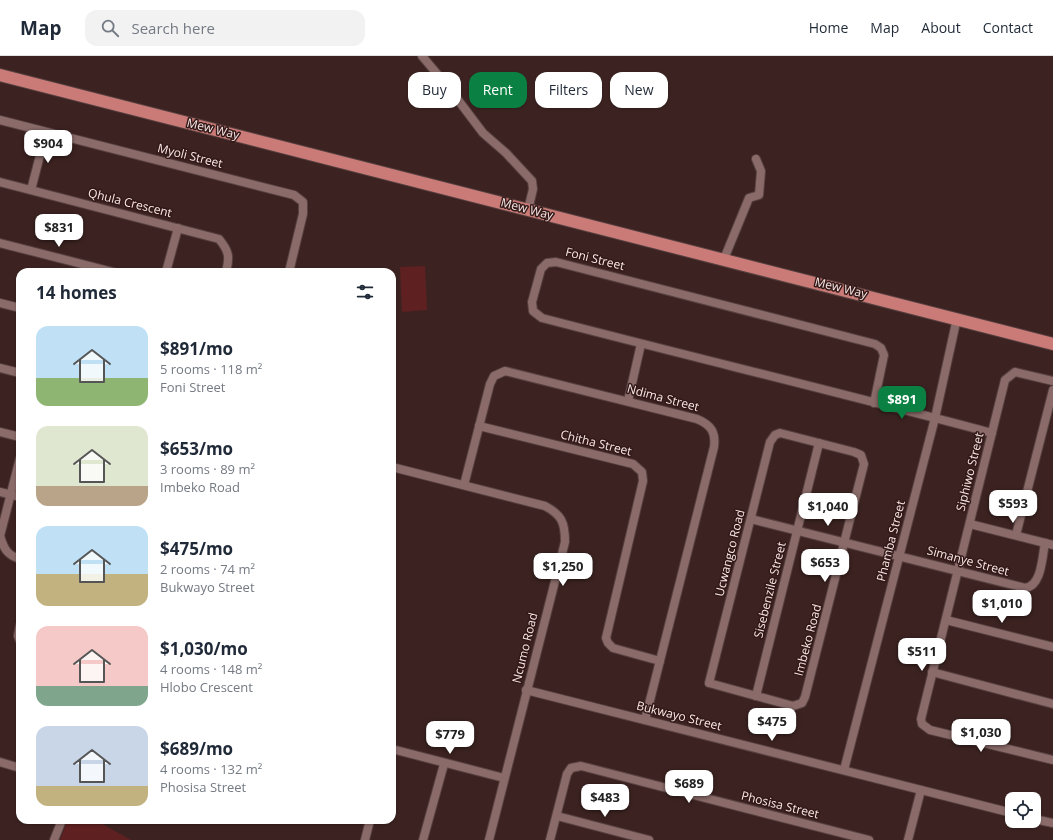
<!DOCTYPE html>
<html lang="en">
<head>
<meta charset="utf-8">
<style>
	body { margin:0; font-family:"Open Sans",sans-serif; background:#f2f2f3; color:#1f2937; height:100vh; display:flex; flex-direction:column; font-size:15px; white-space:nowrap }
	* { box-sizing:border-box; margin:0 }
	p { font-size:13px; color:#747a83 }
	.icon { flex:none; width:22px; height:22px; fill:none; stroke:currentColor; stroke-width:2; stroke-linecap:round; stroke-linejoin:round }
	.map { position:relative; flex:1; overflow:hidden }
	.sheet { position:absolute; left:16px; top:212px; width:380px; height:556px; display:flex; flex-direction:column; background:#fff; border-radius:12px; box-shadow:0 1px 3px #0004 }
	.sheet>* { flex:none }
	.top-card { position:absolute; left:408px; top:16px; width:380px; height:36px; display:flex; gap:8px }
	.tools { position:absolute; left:1005px; top:736px; display:grid; gap:8px }
	.tools a { display:grid; place-items:center; width:36px; height:36px; border-radius:8px; background:#fff; box-shadow:0 1px 3px #0004; font-size:20px }
	.price { position:absolute; translate:-50% -34px; padding:0 9px; border-radius:8px; background:#fff; color:#222; font-size:13px; line-height:26px; filter:drop-shadow(0 1px 2px #0008) }
	.price::after { content:''; position:absolute; left:50%; top:24px; width:12px; height:9px; margin-left:-6px; background:inherit; clip-path:polygon(0 0,100% 0,50% 100%) }
	.price.on { background:#0b8043; color:#fff }
	ul { padding:0; list-style:none }
	li { display:flex; align-items:center; gap:12px; height:100px; padding:0 20px }
	li span { display:grid; place-items:center; flex:none; width:112px; height:80px; border-radius:12px; color:#555 }
	li>.icon { margin-inline-start:auto }
	span .icon { width:48px; height:48px; fill:#fffc; stroke-width:1 }
	li b { font-size:17px }
	h2 { display:flex; justify-content:space-between; align-items:center; height:48px; padding:0 20px; font-size:17px }
	.tag { padding:0 14px; border-radius:12px; background:#fff; box-shadow:0 1px 3px #0004; font-size:14px; line-height:36px }
	.tag.on { background:#0b8043; color:#fff }
	header { display:flex; align-items:center; gap:24px; box-sizing:border-box; height:56px; padding:0 20px; background:#fff; border-bottom:1px solid #e0e1e3 }
	header strong { font-size:19px }
	nav { display:flex; gap:22px; margin-inline-start:auto; font-size:14px }
	.search { width:280px; height:36px; background:#f2f2f3; display:flex; align-items:center; gap:10px; box-sizing:border-box; padding:0 14px; border-radius:12px; color:#747a83; font-size:15px }
	.map>svg:first-child { display:block }
	.green { fill:#5e2020 }
	.lines { fill:none; stroke-linecap:round; stroke-linejoin:round }
	.street-casing { stroke:#564040; stroke-width:10 }
	.primary-casing { stroke:#564040; stroke-width:14 }
	.street { stroke:#8a6b69; stroke-width:8 }
	.primary { stroke:#cb7b77; stroke-width:12 }
	.labels { text-anchor:middle; stroke-width:3; stroke-linejoin:round; paint-order:stroke }
	.street-label { font-size:12px; fill:#fae8e6; stroke:#321918 }
</style>
</head>
<body>
<header>
<strong>Map</strong>
<div class="search"><svg class="icon" aria-label="search" viewBox="0 0 24 24"><circle cx="10" cy="10" r="6"/><path d="M15 15l6 6"/></svg>Search here</div>
<nav><a>Home</a><a>Map</a><a>About</a><a>Contact</a></nav>
</header>
<div class="map">
<svg width="1053" height="784" viewBox="0 0 1053 784">
	<rect width="100%" height="100%" fill="#3c2321"/>
	<g class="green">
		<polygon points="425,210 427,254 402,256 400,211"/>
		<polygon points="68,764 95,764 131,784 60,784"/>
	</g>
	<g class="lines">
		<g class="street-casing">
			<g id="street">
				<polyline points="422,0 449,32 483,77 506,97 532,125 533,133 528,154"/>
				<polyline points="0,64 294,139 303,146 303,158 289,216"/>
				<path d="M0 126 219 183C229 195 230 201 226 216"/>
				<polyline points="31,134 46,76"/>
				<polyline points="0,187 113,216"/>
				<polyline points="724,203 749,142 759,139 761,115 756,103"/>
				<polyline points="166,216 178,172"/>
				<polyline points="0,247 20,252"/>
				<polyline points="0,312 20,317"/>
				<polyline points="1053,325 1015,316 1005,324 921,663 922,668 930,674 1053,704"/>
				<polyline points="628,345 641,288"/>
				<path d="M874 347 884 299 881 292 875 288 556 206 547 207 541 213 532 246 533 255 542 262C692 301 842 337 992 377"/>
				<polyline points="479,370 633,408 642,416 643,425 606,582 608,587 613,592 660,605"/>
				<polyline points="0,376 20,381"/>
				<polygon points="780,377 854,396 861,399 864,408 805,641 802,647 793,650 709,627 770,386 775,379"/>
				<path d="M20 402 0 480C4 493 7 499 20 503"/>
				<path d="M392 411 545 450C562 459 565 467 565 486L489 784"/>
				<path d="M464 429 490 328 494 320 505 315 697 363C711 369 716 376 714 391L645 664"/>
				<polyline points="0,436 20,441"/>
				<path d="M751 463 1025 532C1042 530 1042 501 1045 487"/>
				<polyline points="970,468 1053,489"/>
				<polyline points="1016,479 1053,334"/>
				<polyline points="946,564 1053,591"/>
				<polyline points="20,569 18,580 20,585"/>
				<polyline points="932,616 1053,648"/>
				<polyline points="526,634 1012,757"/>
				<polyline points="756,640 819,387"/>
				<polyline points="392,693 504,722"/>
				<polyline points="0,706 20,712"/>
				<polyline points="844,714 935,362 957,262"/>
				<polyline points="557,760 649,784"/>
				<polyline points="1034,763 1053,767"/>
				<polyline points="54,784 62,764"/>
				<polyline points="365,784 370,764"/>
				<polyline points="423,784 444,708"/>
				<polyline points="550,784 567,718 571,712 581,710 869,784"/>
				<polyline points="908,784 921,734"/>
			</g>
		</g>
		<g class="primary-casing">
			<polyline id="primary" points="0,19 1053,288"/>
		</g>
		<use href="#street" class="street"/>
		<use href="#primary" class="primary"/>
	</g>
	<g class="labels">
		<g class="street-label">
			<text transform="translate(213 73) rotate(14)" y="4">Mew Way</text>
			<text transform="translate(190 100) rotate(14)" y="4">Myoli Street</text>
			<text transform="translate(130 147) rotate(14)" y="4">Qhula Crescent</text>
			<text transform="translate(527 153) rotate(15)" y="4">Mew Way</text>
			<text transform="translate(595 203) rotate(14)" y="4">Foni Street</text>
			<text transform="translate(841 232) rotate(14)" y="4">Mew Way</text>
			<text transform="translate(663 342) rotate(15)" y="4">Ndima Street</text>
			<text transform="translate(596 387) rotate(14)" y="4">Chitha Street</text>
			<text transform="translate(970 416) rotate(-76)" y="4">Siphiwo Street</text>
			<text transform="translate(891 485) rotate(-76)" y="4">Phamba Street</text>
			<text transform="translate(730 497) rotate(-76)" y="4">Ucwangco Road</text>
			<text transform="translate(968 505) rotate(15)" y="4">Simanye Street</text>
			<text transform="translate(770 534) rotate(-76)" y="4">Sisebenzile Street</text>
			<text transform="translate(808 584) rotate(-75)" y="4">Imbeko Road</text>
			<text transform="translate(525 592) rotate(-76)" y="4">Ncumo Road</text>
			<text transform="translate(679 660) rotate(14)" y="4">Bukwayo Street</text>
			<text transform="translate(780 749) rotate(14)" y="4">Phosisa Street</text>
		</g>
	</g>
</svg>
<div class="tools">
<a><svg class="icon" aria-label="locate" viewBox="0 0 24 24"><circle cx="12" cy="12" r="6"/><path d="M12 2v4M12 18v4M2 12h4M18 12h4"/></svg></a>
</div>
<b class="price" style="left:48px;top:108px">$904</b>
<b class="price" style="left:59px;top:192px">$831</b>
<b class="price on" style="left:902px;top:364px">$891</b>
<b class="price" style="left:1013px;top:468px">$593</b>
<b class="price" style="left:828px;top:471px">$1,040</b>
<b class="price" style="left:825px;top:527px">$653</b>
<b class="price" style="left:563px;top:531px">$1,250</b>
<b class="price" style="left:1002px;top:568px">$1,010</b>
<b class="price" style="left:922px;top:616px">$511</b>
<b class="price" style="left:772px;top:686px">$475</b>
<b class="price" style="left:981px;top:697px">$1,030</b>
<b class="price" style="left:450px;top:699px">$779</b>
<b class="price" style="left:689px;top:748px">$689</b>
<b class="price" style="left:605px;top:762px">$483</b>
<div class="top-card">
<a class="tag">Buy</a>
<a class="tag on">Rent</a>
<a class="tag">Filters</a>
<a class="tag">New</a>
</div>
<section class="sheet">
<h2>14 homes<svg class="icon" aria-label="filters" viewBox="0 0 24 24"><path d="M4 7h16M4 17h16"/><circle cx="9" cy="7" r="2"/><circle cx="15" cy="17" r="2"/></svg></h2>
<ul>
<li><span style="background:linear-gradient(#bfe0f5 65%,#8fb573 0)"><svg class="icon" aria-label="home" viewBox="0 0 24 24"><path d="M3 11l9-7 9 7M6 9v11h12V9"/></svg></span><div><b>$891/mo</b><p>5 rooms · 118 m²</p><p>Foni Street</p></div></li>
<li><span style="background:linear-gradient(#dfe7d0 75%,#b9a48a 0)"><svg class="icon" aria-label="home" viewBox="0 0 24 24"><path d="M3 11l9-7 9 7M6 9v11h12V9"/></svg></span><div><b>$653/mo</b><p>3 rooms · 89 m²</p><p>Imbeko Road</p></div></li>
<li><span style="background:linear-gradient(#bfe0f5 60%,#c2b280 0)"><svg class="icon" aria-label="home" viewBox="0 0 24 24"><path d="M3 11l9-7 9 7M6 9v11h12V9"/></svg></span><div><b>$475/mo</b><p>2 rooms · 74 m²</p><p>Bukwayo Street</p></div></li>
<li><span style="background:linear-gradient(#f6c9c9 75%,#7fa58c 0)"><svg class="icon" aria-label="home" viewBox="0 0 24 24"><path d="M3 11l9-7 9 7M6 9v11h12V9"/></svg></span><div><b>$1,030/mo</b><p>4 rooms · 148 m²</p><p>Hlobo Crescent</p></div></li>
<li><span style="background:linear-gradient(#c9d6e8 75%,#c2b280 0)"><svg class="icon" aria-label="home" viewBox="0 0 24 24"><path d="M3 11l9-7 9 7M6 9v11h12V9"/></svg></span><div><b>$689/mo</b><p>4 rooms · 132 m²</p><p>Phosisa Street</p></div></li>
</ul>
</section>
</div>
</body>
</html>
